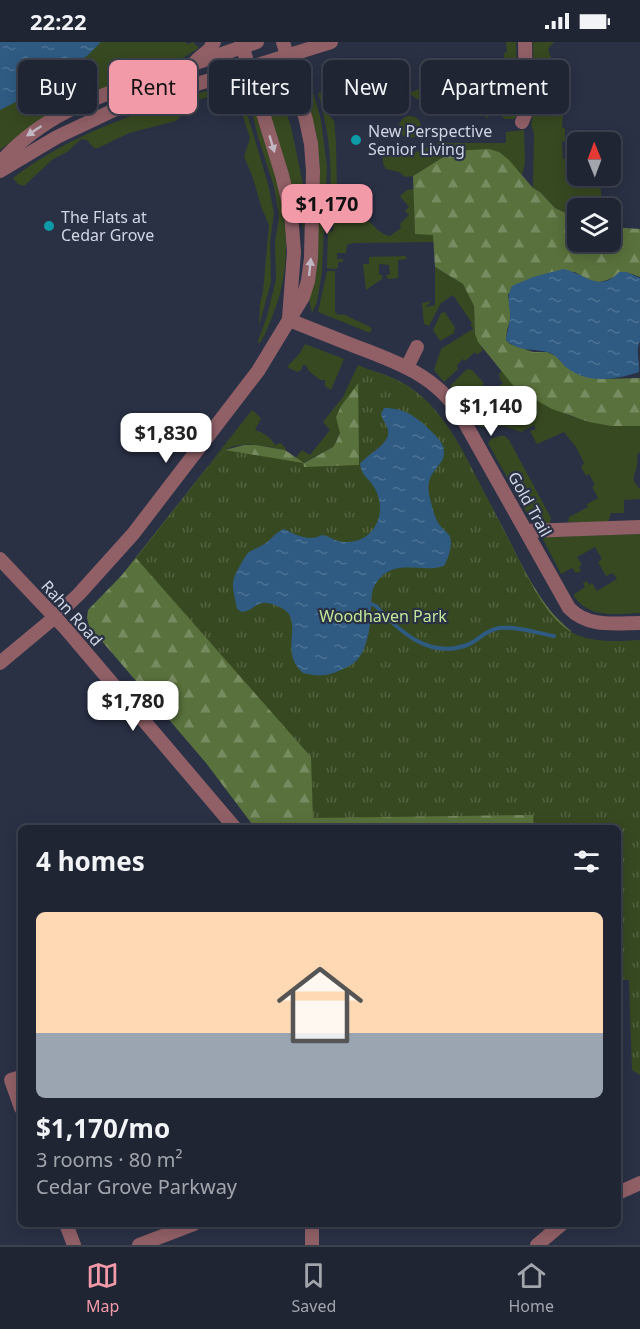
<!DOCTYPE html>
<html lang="en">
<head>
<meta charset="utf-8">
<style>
	body { margin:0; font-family:"Noto Sans",sans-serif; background:#2d3140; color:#f1f3f6; height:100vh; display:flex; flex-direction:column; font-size:22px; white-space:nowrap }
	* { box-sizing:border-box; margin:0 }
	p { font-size:20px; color:#a2a5ac }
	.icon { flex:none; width:33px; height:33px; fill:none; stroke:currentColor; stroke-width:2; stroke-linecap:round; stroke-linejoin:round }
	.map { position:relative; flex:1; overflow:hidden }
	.drawer { position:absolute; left:18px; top:783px; width:603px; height:402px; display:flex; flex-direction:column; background:#202534; border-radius:9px; box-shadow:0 3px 15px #0003,0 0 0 2px #3d424f }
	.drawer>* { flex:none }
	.banner { position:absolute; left:18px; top:18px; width:604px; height:54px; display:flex; gap:12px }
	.needle { width:39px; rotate:359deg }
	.buttons { position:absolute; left:567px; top:90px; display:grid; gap:12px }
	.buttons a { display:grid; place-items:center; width:54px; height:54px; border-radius:9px; background:#202534; box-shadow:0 3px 15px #0003,0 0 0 2px #3d424f; font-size:30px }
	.price { position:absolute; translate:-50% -51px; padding:0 14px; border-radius:12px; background:#fff; color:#222; font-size:20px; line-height:39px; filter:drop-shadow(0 2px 3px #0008) }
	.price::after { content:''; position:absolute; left:50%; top:36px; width:18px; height:14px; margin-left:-9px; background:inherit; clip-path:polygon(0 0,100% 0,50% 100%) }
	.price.selected { background:#f39aa9; color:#111 }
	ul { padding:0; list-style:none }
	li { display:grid; align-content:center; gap:12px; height:318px; padding:0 18px }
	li+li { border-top:2px solid #3d424f }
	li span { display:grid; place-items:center; height:186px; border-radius:9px; color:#555 }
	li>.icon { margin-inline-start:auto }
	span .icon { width:108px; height:108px; fill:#fffc; stroke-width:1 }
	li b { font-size:26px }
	h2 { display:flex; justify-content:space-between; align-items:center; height:72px; padding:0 18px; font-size:26px }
	.tag { padding:0 21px; border-radius:9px; background:#202534; box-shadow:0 3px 15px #0003,0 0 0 2px #3d424f; font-size:21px; line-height:54px }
	.tag.selected { background:#f39aa9; color:#111 }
	.status { display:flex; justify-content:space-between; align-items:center; height:42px; padding:0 30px; background:#202534; direction:ltr }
	.status svg { height:16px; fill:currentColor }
	.menu { display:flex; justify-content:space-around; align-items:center; height:84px; border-top:2px solid #3d424f; background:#202534; font-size:16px; color:#a2a5ac }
	.menu a { display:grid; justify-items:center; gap:3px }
	.menu .selected { color:#f39aa9 }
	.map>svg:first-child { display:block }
	.grass { fill:#374921 }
	.forest { fill:url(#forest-firs) }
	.park { fill:url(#park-tufts) }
	.water { fill:url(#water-ripples) }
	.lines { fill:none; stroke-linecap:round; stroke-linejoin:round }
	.stream { stroke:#2f5b83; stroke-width:4 }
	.minor { stroke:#916067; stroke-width:14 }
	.oneway { fill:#c1b8c4 }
	.culture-dot { fill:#0f9aa8; stroke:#2a3145; stroke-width:2 }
	.labels { text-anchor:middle; stroke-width:4.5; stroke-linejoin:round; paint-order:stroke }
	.poi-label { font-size:16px; fill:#d1d6e3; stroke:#2a3145; text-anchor:start }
	.street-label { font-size:16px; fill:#d1d6e3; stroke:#2a3145 }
	.park-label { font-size:16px; fill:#c2e798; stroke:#2a3145 }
</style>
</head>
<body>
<div class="status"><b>22:22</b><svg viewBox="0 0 49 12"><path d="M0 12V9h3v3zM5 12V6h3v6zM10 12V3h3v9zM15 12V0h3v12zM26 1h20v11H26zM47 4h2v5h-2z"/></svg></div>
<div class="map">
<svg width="640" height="1203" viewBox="0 0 640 1203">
	<defs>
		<pattern id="forest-firs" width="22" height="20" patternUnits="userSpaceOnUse" patternTransform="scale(1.5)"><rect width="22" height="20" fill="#59713c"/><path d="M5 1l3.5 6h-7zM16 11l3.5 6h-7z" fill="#778b61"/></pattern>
		<pattern id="park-tufts" width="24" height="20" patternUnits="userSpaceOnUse" patternTransform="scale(1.5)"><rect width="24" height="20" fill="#374921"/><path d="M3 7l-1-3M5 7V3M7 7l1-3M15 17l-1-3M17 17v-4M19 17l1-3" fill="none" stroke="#536241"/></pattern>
		<pattern id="water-ripples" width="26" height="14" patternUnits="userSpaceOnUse" patternTransform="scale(1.5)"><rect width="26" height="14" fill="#2f5b83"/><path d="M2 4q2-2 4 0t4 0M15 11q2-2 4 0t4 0" fill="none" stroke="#4c7294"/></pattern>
	</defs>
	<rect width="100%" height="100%" fill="#2a3145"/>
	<g class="grass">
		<polygon points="0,0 185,0 188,2 193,0 199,6 168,25 32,84 0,108"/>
		<polygon points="506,0 516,0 518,73 514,77 505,77 501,74 494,31 502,29 501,23 505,22 504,11 507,10"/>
		<polygon points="533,0 554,0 548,7 551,16 552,41 564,54 562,86 565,86 565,99 562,100 563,117 565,117 565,123 571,123 572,131 578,134 597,134 597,142 600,143 603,166 578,166 577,176 555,166 540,150 533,146 534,91 531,82 534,69"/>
		<polygon points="309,36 321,78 327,125 322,230 317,260 312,271 309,257 320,127 316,90 302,38"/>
		<path d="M481 36 483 38 489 69 488 76 485 75V64C456 64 431 71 409 51L419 47 442 44 464 37Z"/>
		<polygon points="273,41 282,57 291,85 303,142 304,188 270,79 267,60 268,42"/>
		<path d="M206 49 208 51 215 50 211 54 192 60 190 65 176 79 129 91 98 106H94L87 98 81 97 67 110 53 117 24 144 18 142 13 136C70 92 139 70 206 49Z"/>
		<path d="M321 50C327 58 325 72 334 78L336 101 337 153 354 165 361 176C374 179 375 191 390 194L401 186 400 182 409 173 405 169 409 165 400 154 407 148 414 147 415 192H434V200L353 201 347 203 346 211H337V217H343V220H338V225L336 227 327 226 328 190 333 189 334 181 329 179C332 129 332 100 318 51Z"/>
		<polygon points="244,61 268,142 274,171 270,201 271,240 259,284 260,261 263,250 269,183 262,167 252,133 244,115 250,96 239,62"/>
		<path d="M255 69C276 133 300 196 276 264 271 277 267 291 259 302L258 299 267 274 276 238 275 201 279 174 274 145 258 95 252 70Z"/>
		<circle cx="410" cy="85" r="11"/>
		<path d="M524 88 525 122 522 133 518 128 453 109 413 134 405 135 399 130 386 127 383 122V115L389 113 395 108C415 118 420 104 437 104L438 101H506V90Z"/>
		<polygon points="405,214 407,217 398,218 398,236 388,237 386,233 390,232 389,223 379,222 379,233 382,233 382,237 366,248 363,222 369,222 369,215"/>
		<polygon points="435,225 463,242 474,264 475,292 483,308 477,313 475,310 465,319 463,317 457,323 458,327 444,340 434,328 441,307 473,287 470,282 472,281 453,253 441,261 429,284 424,282 422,261 431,259 426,265 435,263"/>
		<polygon points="327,229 335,229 335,270 338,273 343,272 372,286 370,291 318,270"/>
		<polygon points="445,270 455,286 454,291 440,299 433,288 441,271"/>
		<polygon points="305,302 344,317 331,348 325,344 325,338 320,338 309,329 306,323 303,323 301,328 297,330 287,325 300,311"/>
		<polygon points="358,323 370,328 365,331 336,400 333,405 303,421 296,415 302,408 310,413 330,388 323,380 343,355"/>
		<polygon points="467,327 472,328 484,341 483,343 486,347 466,364 450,344"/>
		<path d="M502 329 517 347 570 374 611 384H640V410L637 413C637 416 638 420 637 423 635 435 629 436 640 447V457L624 458V471H611L608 480H568L569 475 588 465 587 462 598 456 592 445 595 443 589 432 586 434 581 425 584 421 576 405 564 390 537 402 530 389 536 387 534 383 521 390 504 384 480 385 470 369 483 358 487 359 495 352 493 349 503 341 499 336 500 334 499 332Z"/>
		<path d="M252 368 261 376 255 388C264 391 271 395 275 403L280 401 286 406 285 408C267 405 244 398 227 407 220 411 214 419 208 424Z"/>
		<polygon points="499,394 505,394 509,398 551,476 550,482 539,483 532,480 488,401 491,397"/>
		<path d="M640 492V571C615 572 589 577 573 553L585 545 583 541 587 539 589 543 592 541 597 549 617 537 613 531 606 534 598 520 602 517 595 505 577 515 582 523 579 525 581 529 576 531 572 526 561 532 543 497 547 495Z"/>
	</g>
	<g class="forest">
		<path d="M489 107 499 110 509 118 533 146 540 150 555 166 577 176 578 200H610L611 185 640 187V235L626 230C600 240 601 246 575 230L508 252 511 276 507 288 506 298 510 302 533 310H547L556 314 566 325 604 337 640 336V384H611L589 380 552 367 516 347 478 300 475 292 474 264 463 242 435 225 433 193 415 192 413 134 453 109Z"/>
		<path d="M370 328C385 333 399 338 412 347 444 371 462 408 480 443 492 466 505 489 516 512 531 541 545 568 571 589L618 786H255L206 721 89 584 87 576 88 568 122 533 206 427 225 408 244 403H256L285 408 304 421 333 405 336 400 340 391 336 375 341 364 366 331Z"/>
	</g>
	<path class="park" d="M358 325C380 330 402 338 420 353 447 376 463 409 479 440 494 470 510 499 525 530 537 552 552 582 577 593 597 601 619 599 640 598V1033L632 1028 629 938 618 937V786H534L533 773 313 776 311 715 136 516 206 427 225 408 303 421 304 425 359 423Z"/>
	<g class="water">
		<polygon points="0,0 101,0 87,14 60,29 47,44 0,68"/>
		<path d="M563 227C585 231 599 252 619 230H626L640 236V299C635 310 640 319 639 330 615 338 588 342 567 326 561 321 558 314 550 311 536 306 519 311 506 298 507 290 510 282 510 274 510 262 506 255 512 244L533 235Z"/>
		<path d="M384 366C406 366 418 376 432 390 438 396 444 402 444 410 445 425 425 428 429 452 431 461 433 470 437 479 440 485 445 488 449 493 454 501 448 517 444 524 424 531 400 518 382 534 370 546 372 553 371 568 371 583 367 610 355 620 352 623 347 625 343 627 329 634 319 635 303 631 276 608 309 575 277 564 272 562 267 560 263 561 256 561 252 569 242 570L237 567C233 545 229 541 241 522 249 508 247 511 261 504 270 500 274 491 284 487 296 493 309 500 322 493 330 494 336 500 344 500 375 502 389 469 374 445 368 435 362 435 360 422 369 410 394 401 387 385 385 380 382 377 381 372Z"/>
	</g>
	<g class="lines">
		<path class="stream" d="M371 562 376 564C400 590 429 617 467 603 480 598 483 589 499 586 517 584 537 591 554 594"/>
		<g class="minor">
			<polyline points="241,0 282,133 291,171 294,210 289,276"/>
			<polyline points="197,18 209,8 214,0"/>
			<polyline points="522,80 526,70 525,0"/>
			<path d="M0 121C42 73 93 56 152 36 187 24 222 12 257 0"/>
			<polyline points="0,129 57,95 114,68 331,0"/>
			<path d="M289 278C312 287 334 296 357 305 397 320 436 334 460 372L569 566C588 586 615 581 640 581"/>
			<polyline points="407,325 417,305"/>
			<polyline points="527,489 640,485"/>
			<polyline points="0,517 66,587 235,786"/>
			<polyline points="0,621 55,575 79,552 133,492 258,329 303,255 308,239 311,216 313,129 311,102 306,78 283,0"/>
			<polyline points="21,1035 11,1038 21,1066"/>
			<polyline points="618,1151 640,1141"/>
			<polyline points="66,1182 74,1203"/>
			<polyline points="312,1182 312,1203"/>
			<polyline points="139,1203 194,1182"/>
			<polyline points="537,1203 562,1182"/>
		</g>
	</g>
	<defs><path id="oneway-solid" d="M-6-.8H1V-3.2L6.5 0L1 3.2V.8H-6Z" transform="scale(1.5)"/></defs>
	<g class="oneway">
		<use href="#oneway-solid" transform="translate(34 89) rotate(146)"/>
		<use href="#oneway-solid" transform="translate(272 102) rotate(73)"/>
		<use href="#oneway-solid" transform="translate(310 225) rotate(-84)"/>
	</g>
	<g class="culture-dot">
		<circle cx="356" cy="98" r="6"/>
		<circle cx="49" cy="184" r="6"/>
	</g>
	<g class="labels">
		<g class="poi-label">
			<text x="368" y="95">New Perspective<tspan x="368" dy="18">Senior Living</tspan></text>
			<text x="61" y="181">The Flats at<tspan x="61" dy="18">Cedar Grove</tspan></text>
		</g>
		<g class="street-label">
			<text transform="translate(530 462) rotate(61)" y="6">Gold Trail</text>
			<text transform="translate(72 571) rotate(48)" y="6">Rahn Road</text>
		</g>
		<g class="park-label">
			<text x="383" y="580">Woodhaven Park</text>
		</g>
	</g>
</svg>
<div class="buttons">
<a><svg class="needle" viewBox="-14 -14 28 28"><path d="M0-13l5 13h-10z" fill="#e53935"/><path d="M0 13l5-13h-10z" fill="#a2a5ac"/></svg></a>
<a><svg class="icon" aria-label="layers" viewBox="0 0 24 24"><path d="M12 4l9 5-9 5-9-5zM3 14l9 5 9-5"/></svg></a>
</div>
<b class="price selected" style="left:327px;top:193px">$1,170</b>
<b class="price" style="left:491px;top:395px">$1,140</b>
<b class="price" style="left:166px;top:422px">$1,830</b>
<b class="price" style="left:133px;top:690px">$1,780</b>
<div class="banner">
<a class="tag">Buy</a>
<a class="tag selected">Rent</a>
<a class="tag">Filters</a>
<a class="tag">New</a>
<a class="tag">Apartment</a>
</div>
<section class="drawer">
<h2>4 homes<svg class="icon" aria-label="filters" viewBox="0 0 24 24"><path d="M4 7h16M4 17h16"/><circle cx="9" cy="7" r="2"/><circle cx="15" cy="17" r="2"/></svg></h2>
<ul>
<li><span style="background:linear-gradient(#ffd9b3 65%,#9aa5b1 0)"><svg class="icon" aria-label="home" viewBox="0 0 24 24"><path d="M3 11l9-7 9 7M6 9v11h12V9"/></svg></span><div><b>$1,170/mo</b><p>3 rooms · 80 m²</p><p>Cedar Grove Parkway</p></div></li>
</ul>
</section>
</div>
<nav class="menu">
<a class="selected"><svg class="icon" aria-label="map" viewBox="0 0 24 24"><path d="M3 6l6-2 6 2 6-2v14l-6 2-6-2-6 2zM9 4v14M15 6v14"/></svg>Map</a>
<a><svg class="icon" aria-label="saved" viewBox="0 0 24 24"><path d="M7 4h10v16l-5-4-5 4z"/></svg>Saved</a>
<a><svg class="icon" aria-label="home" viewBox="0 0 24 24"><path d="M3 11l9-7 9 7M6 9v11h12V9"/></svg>Home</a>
</nav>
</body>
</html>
